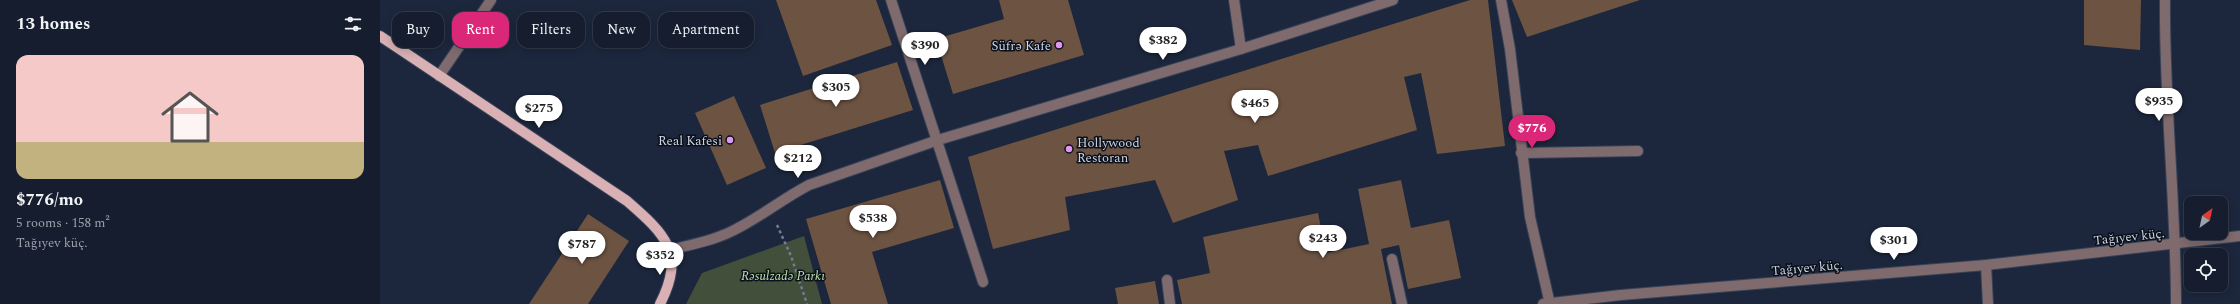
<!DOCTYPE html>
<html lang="en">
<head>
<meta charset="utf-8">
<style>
	body { margin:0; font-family:Spectral,serif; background:#222a3a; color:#f1f3f6; height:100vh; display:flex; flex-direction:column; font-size:15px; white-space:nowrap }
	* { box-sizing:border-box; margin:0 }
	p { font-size:13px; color:#9da2aa }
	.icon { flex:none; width:22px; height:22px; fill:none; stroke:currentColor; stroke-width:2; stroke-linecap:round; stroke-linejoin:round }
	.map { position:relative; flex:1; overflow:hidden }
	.sheet { display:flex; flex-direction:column; background:#151d2e; width:380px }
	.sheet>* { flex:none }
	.top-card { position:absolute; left:12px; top:12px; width:380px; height:36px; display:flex; gap:8px }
	.needle { width:26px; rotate:33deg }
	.fabs { position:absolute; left:1804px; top:196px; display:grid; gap:8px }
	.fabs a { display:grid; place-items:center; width:44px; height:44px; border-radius:8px; background:#151d2e; box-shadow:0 2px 10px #0003,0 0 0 1px #343b4a; font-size:20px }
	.price { position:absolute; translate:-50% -34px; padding:0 9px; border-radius:14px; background:#fff; color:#222; font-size:13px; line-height:26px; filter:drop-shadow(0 1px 2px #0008) }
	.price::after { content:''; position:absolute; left:50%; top:24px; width:12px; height:9px; margin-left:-6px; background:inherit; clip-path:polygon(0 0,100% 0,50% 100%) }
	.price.active { background:#db2777; color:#fff }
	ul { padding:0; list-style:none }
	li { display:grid; align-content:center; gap:8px; height:212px; padding:0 16px }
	li span { display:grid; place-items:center; height:124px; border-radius:12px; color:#555 }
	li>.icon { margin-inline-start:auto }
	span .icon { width:72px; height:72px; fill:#fffc; stroke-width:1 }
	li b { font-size:17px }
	h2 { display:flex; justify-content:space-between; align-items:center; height:48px; padding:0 16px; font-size:17px }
	.pill { padding:0 14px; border-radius:12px; background:#151d2e; box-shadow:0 2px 10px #0003,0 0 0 1px #343b4a; font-size:14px; line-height:36px }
	.pill.active { background:#db2777; color:#fff }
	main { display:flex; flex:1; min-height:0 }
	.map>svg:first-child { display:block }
	.green { fill:#414f3b }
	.building { fill:#6d5342 }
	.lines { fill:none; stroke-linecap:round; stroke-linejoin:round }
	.minor-casing { stroke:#384358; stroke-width:12 }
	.major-casing { stroke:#384358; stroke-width:12 }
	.path { stroke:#747d90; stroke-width:2.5; stroke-dasharray:3 3; stroke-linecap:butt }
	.minor { stroke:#7f6b6d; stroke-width:10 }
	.major { stroke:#d9b0b3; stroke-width:10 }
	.poi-dot { fill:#de98f3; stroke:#0b101a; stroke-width:1.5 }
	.labels { text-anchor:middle; stroke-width:3; stroke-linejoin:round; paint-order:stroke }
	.poi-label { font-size:13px; fill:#ced5e4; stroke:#0b101a; text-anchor:end }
	.street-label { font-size:13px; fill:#ced5e4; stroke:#0b101a }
	.park-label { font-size:13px; font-style:italic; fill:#bae1a8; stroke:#0b101a }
</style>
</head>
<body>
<main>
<section class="sheet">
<h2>13 homes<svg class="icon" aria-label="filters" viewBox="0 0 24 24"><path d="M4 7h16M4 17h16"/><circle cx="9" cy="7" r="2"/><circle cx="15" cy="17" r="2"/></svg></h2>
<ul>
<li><span style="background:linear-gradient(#f6c9c9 70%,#c2b280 0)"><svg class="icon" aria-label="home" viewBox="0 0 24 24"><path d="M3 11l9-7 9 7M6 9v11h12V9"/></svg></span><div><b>$776/mo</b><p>5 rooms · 158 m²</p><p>Tağıyev küç.</p></div></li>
</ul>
</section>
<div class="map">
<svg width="1860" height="304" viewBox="0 0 1860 304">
	<rect width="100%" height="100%" fill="#1c273d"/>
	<polygon class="green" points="424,236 442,304 306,304 322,273"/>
	<g class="building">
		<polygon points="396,0 496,0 512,45 423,76"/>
		<polygon points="619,0 688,0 704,55 573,94 556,39 624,19"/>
		<polygon points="1090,0 1108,0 1125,146 1057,154 1041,73 1024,77 1037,130 888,176 878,145 844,151 858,200 793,223 775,180 685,197 690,230 613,249 588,157"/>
		<polygon points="1132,0 1260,0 1147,37"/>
		<polygon points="1704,0 1761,0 1760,50 1704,45"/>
		<polygon points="517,62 533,110 395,153 380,105"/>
		<polygon points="354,96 386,168 347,185 315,113"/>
		<polygon points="560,180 574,228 492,252 508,304 451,304 426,219"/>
		<polygon points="1021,180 1031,228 1069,220 1081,278 1028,289 1019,245 1001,249 1012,304 802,304 797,280 830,273 823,237 938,213 946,253 989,244 978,189"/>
		<polygon points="208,214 249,241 208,304 149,304"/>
		<polygon points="775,281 779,304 738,304 735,288"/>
	</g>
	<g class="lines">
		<g class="minor-casing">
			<g id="minor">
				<polyline points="511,0 603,282"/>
				<polyline points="854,0 861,49"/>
				<polyline points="1121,0 1130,49 1150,217 1170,304"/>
				<path d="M1785 0C1784 101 1796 202 1796 304"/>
				<polyline points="59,76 111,0"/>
				<polyline points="1141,153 1258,151"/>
				<path d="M290 250C313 244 337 240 358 228 383 215 404 198 429 185L558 140 861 49 1013 0"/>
				<polyline points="1012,259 1022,304"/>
				<polyline points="1606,265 1608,304"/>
				<polyline points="787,280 790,304"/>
				<polyline points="1163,304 1241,295 1606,265 1860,236"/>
			</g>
		</g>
		<g class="major-casing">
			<path id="major" d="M0 36 247 201C285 234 306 253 280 304"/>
		</g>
		<polyline class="path" points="397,225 411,256 427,304"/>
		<use href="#minor" class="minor"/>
		<use href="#major" class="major"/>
	</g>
	<g class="poi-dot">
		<circle cx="679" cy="45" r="4"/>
		<circle cx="350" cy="140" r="4"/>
		<circle cx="689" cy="149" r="4"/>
	</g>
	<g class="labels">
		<g class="poi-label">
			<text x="671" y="50">Süfrə Kafe</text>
			<text x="342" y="145">Real Kafesi</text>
			<text x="697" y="147" text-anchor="start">Hollywood<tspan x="697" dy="15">Restoran</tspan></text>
		</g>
		<g class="street-label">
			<text transform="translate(1749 236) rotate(-6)" y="5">Tağıyev küç.</text>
			<text transform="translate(1427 267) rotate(-5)" y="5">Tağıyev küç.</text>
		</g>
		<g class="park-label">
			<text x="403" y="280">Rəsulzadə Parkı</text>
		</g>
	</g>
</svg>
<div class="fabs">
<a><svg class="needle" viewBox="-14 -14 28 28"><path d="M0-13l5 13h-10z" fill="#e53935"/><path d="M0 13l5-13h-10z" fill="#9da2aa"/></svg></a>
<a><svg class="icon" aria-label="locate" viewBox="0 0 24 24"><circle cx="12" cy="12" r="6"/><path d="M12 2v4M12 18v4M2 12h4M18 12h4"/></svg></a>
</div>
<b class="price" style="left:783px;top:61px">$382</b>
<b class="price" style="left:545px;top:66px">$390</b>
<b class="price" style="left:456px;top:108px">$305</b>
<b class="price" style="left:1779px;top:122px">$935</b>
<b class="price" style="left:875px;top:124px">$465</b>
<b class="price" style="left:159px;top:129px">$275</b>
<b class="price active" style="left:1152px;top:149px">$776</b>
<b class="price" style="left:418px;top:179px">$212</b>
<b class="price" style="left:493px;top:239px">$538</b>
<b class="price" style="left:943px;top:259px">$243</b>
<b class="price" style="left:1514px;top:261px">$301</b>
<b class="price" style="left:202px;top:265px">$787</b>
<b class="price" style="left:280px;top:276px">$352</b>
<div class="top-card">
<a class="pill">Buy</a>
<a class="pill active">Rent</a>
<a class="pill">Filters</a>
<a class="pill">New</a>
<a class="pill">Apartment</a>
</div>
</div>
</main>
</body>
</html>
